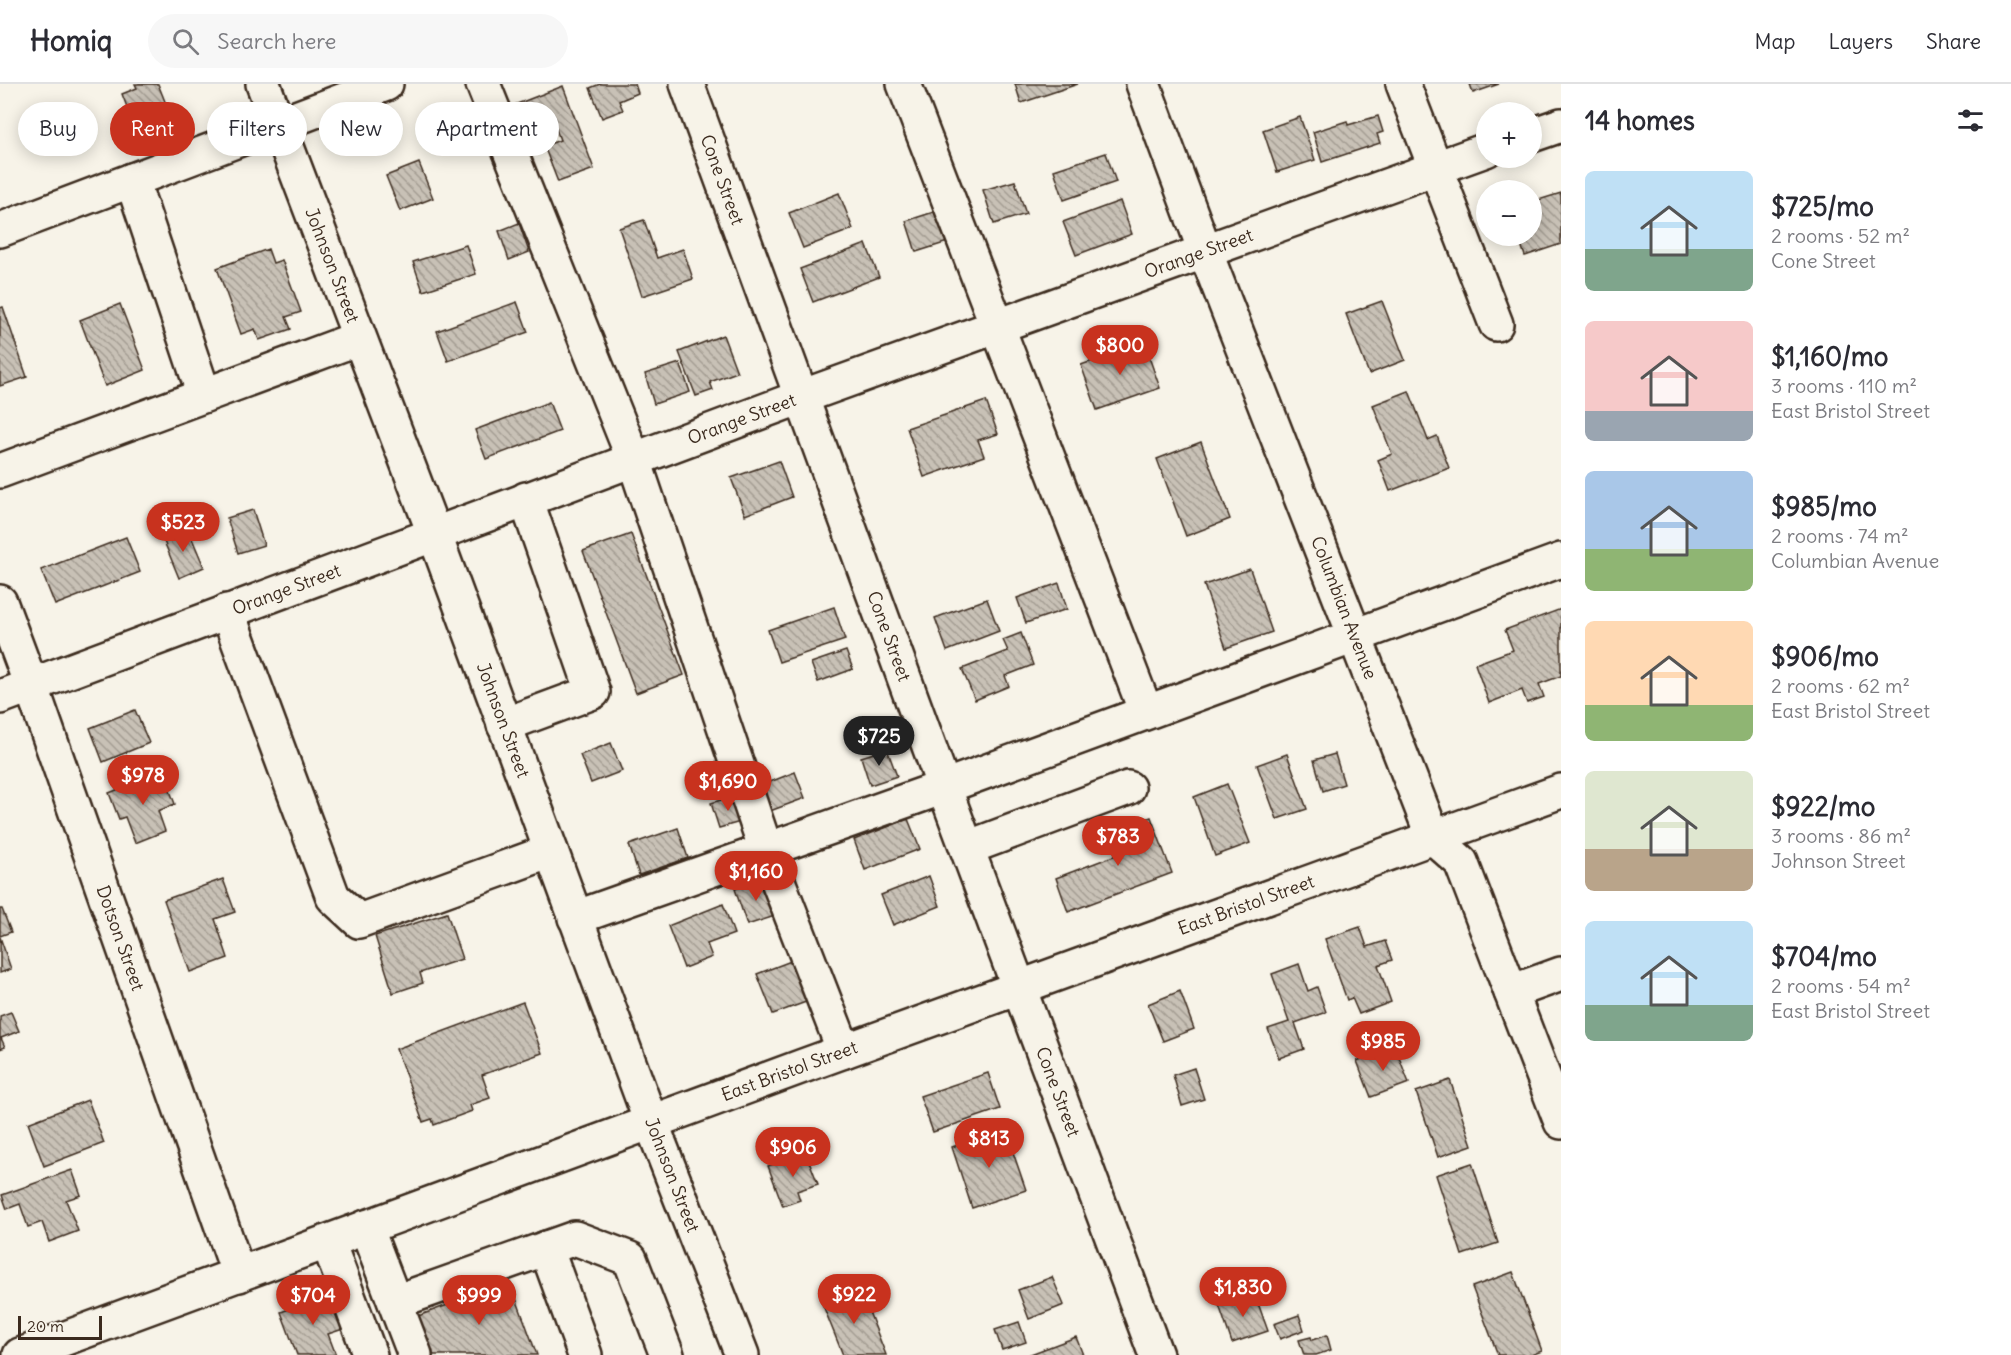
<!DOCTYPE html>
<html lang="en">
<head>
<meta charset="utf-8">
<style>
	body { margin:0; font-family:Delius,sans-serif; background:#f7f7f7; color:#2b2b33; height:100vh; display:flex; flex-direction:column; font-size:22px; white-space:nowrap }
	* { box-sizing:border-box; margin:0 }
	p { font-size:20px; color:#7c7c81 }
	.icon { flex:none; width:33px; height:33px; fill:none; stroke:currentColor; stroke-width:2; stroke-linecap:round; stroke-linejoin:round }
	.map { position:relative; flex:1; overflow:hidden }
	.drawer { display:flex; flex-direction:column; background:#fff; width:450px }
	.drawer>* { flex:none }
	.banner { position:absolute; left:18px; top:18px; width:570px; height:54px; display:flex; gap:12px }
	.buttons { position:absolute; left:1476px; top:18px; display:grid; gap:12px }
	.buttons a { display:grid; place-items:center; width:66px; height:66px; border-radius:50%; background:#fff; box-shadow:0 3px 15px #0003; font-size:30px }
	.scale { position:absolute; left:18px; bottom:15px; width:84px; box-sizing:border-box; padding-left:6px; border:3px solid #3b2a1e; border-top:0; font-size:16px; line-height:21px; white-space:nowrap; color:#3b2a1e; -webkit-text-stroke:4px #f7f3e8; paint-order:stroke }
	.price { position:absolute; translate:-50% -51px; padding:0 14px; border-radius:21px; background:#c8321e; color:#fff; font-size:20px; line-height:39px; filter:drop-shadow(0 2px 3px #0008) }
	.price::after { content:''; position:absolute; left:50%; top:36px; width:18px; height:14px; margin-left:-9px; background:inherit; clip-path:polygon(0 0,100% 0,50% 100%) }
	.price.selected { background:#222; color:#fff }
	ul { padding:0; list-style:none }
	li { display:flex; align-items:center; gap:18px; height:150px; padding:0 24px }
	li span { display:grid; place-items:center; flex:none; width:168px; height:120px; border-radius:9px; color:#555 }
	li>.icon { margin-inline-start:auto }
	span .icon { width:72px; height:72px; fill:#fffc; stroke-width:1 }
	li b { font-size:26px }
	h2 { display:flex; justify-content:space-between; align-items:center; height:72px; padding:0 24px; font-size:26px }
	.tag { padding:0 21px; border-radius:27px; background:#fff; box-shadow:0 3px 15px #0003; font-size:21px; line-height:54px }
	.tag.selected { background:#c8321e; color:#fff }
	header { display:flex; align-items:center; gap:36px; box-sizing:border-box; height:84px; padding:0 30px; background:#fff; border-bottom:2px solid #e1e1e2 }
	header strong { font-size:28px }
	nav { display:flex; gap:33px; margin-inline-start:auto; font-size:21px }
	.search { width:420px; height:54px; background:#f7f7f7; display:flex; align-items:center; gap:15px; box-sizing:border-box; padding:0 21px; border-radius:33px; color:#7c7c81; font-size:22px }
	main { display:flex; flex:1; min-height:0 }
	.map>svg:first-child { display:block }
	.building { fill:url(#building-back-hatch); stroke:#3b2a1e; stroke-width:1.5 }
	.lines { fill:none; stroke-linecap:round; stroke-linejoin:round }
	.minor-casing { stroke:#3b2a1e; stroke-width:38 }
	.major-casing { stroke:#3b2a1e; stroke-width:38 }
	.minor { stroke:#f7f3e8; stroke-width:33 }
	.major { stroke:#f7f3e8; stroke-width:33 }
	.labels { text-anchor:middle; stroke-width:6; stroke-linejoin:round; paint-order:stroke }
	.street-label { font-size:18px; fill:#3b2a1e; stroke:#f7f3e8 }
</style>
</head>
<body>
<header>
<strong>Homiq</strong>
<div class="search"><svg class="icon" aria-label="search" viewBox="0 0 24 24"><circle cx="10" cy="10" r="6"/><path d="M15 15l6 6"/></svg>Search here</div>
<nav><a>Map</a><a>Layers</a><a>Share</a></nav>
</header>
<main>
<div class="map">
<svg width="1561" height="1271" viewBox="0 0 1561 1271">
	<defs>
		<pattern id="building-back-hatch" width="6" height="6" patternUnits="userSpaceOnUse" patternTransform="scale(1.5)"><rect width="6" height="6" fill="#c8c1b6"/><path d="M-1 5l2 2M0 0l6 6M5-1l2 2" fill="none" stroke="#a49d93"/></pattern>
	</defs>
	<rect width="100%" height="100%" fill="#f7f3e8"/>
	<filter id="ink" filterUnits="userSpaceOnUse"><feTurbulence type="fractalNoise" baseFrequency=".0167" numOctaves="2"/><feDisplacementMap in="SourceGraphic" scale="12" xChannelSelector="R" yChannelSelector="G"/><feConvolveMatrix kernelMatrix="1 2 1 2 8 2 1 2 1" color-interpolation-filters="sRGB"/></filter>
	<g filter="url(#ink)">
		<g class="building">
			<polygon points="135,0 158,0 170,30 135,44 122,10 137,4"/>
			<polygon points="600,0 635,0 638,9 619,17 623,26 602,34 590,4"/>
			<polygon points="1015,0 1078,0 1021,19"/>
			<polygon points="1470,0 1499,0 1473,9"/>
			<polygon points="563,2 594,85 558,98 544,62 560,56 556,45 525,57 512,22"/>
			<polygon points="1378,32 1383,48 1377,50 1380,59 1322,78 1313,48 1347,37 1348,41"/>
			<polygon points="1300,33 1315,76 1277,88 1263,46"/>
			<polygon points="1106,69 1116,98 1064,116 1054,86"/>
			<polygon points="419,79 433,114 400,127 386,92"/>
			<polygon points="1015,97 1026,130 994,140 983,106"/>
			<polygon points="839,109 853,145 803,164 789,129"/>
			<polygon points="1561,109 1561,160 1525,172 1518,152 1532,152 1532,118"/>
			<polygon points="1120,117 1132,150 1076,171 1063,138"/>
			<polygon points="940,126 951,157 916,168 906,137"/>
			<polygon points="644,136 657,174 683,165 693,195 642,212 619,144"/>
			<polygon points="519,139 529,168 509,176 499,147"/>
			<polygon points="866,160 879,193 813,218 800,185"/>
			<polygon points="466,161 476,190 423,207 413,178"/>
			<polygon points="268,165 273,179 282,176 301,228 286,233 291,245 259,256 255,245 241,250 217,184"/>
			<polygon points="1382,217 1405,276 1369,290 1346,230"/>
			<polygon points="517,218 528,248 448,277 437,247"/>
			<polygon points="120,220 145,286 105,302 80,236"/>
			<polygon points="3,223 27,293 0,302 0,224"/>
			<polygon points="723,251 737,288 710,298 713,306 696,312 679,268"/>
			<polygon points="1144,259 1160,304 1097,326 1081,281"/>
			<polygon points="680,279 690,308 654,320 645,290"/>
			<polygon points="1409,307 1428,356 1437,352 1449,384 1390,407 1378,376 1392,370 1373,321"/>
			<polygon points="986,317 998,350 978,356 984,372 924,393 907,344"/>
			<polygon points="549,318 560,347 486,375 475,346"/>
			<polygon points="1201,358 1230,435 1186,452 1157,375"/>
			<polygon points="779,377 792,413 745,431 731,394"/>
			<polygon points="253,426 264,461 238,469 227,434"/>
			<polygon points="188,445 204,483 179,494 163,455"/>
			<polygon points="631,450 684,591 636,609 583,467"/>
			<polygon points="126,453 140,488 55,521 41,486"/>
			<polygon points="1250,485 1272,548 1226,564 1204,501"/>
			<polygon points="1059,499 1067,525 1026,539 1017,514"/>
			<polygon points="987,515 999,547 947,567 935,534"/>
			<polygon points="834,523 845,556 779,578 768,546"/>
			<polygon points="1561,525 1561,592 1539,600 1544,613 1527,619 1522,606 1489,619 1475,580 1513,566 1505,546"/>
			<polygon points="1021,549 1033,581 1005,592 1009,602 975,616 962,585 1008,567 1003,556"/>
			<polygon points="846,567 853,585 818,598 811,579"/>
			<polygon points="135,626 149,659 103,678 90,644"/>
			<polygon points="611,659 622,687 591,699 580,671"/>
			<polygon points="887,665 897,692 870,701 861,673"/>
			<polygon points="1287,670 1307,725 1277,735 1257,681"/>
			<polygon points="1335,670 1344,700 1323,707 1314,676"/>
			<polygon points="163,688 175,720 158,727 165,747 135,759 125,733 119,735 109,709"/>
			<polygon points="795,688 805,714 770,727 760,702"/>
			<polygon points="1227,700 1250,759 1215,772 1194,713"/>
			<polygon points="737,711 744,737 719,744 711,719"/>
			<polygon points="1151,733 1172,789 1068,828 1056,794 1116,771 1108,749"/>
			<polygon points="908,735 920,765 865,786 854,756"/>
			<polygon points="678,744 688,774 639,791 629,761"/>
			<polygon points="929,792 940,822 893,841 881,811"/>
			<polygon points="765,794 778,831 747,841 735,805"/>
			<polygon points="223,795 235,828 215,835 228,874 190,888 164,816"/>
			<polygon points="723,820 734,850 707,860 712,873 684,884 668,842"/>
			<polygon points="0,825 2,825 11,848 0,852"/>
			<polygon points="447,829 462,875 420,889 423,899 393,909 375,852"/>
			<polygon points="1360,843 1367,863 1385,857 1392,876 1378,881 1391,918 1359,930 1352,914 1347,916 1325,855"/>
			<polygon points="0,853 11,885 0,889"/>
			<polygon points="791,877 806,918 773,930 757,890"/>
			<polygon points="1299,880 1308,907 1317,903 1326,928 1295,939 1304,965 1279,974 1268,945 1289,938 1272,890"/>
			<polygon points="1180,907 1194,945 1163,957 1148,920"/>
			<polygon points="523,918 542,969 482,991 490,1014 470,1021 472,1027 434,1041 432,1035 423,1038 396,965"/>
			<polygon points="11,928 19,947 1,954 5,963 0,965 0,932"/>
			<polygon points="1395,963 1409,999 1371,1013 1357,977"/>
			<polygon points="1194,984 1204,1015 1182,1022 1173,991"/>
			<polygon points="988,989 1000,1025 933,1048 920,1012"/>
			<polygon points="1450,996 1472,1061 1438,1073 1416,1008"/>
			<polygon points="88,1016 104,1059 44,1082 28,1039"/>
			<polygon points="1005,1045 1026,1106 972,1124 952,1063"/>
			<polygon points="806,1069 818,1100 797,1107 800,1116 783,1122 768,1082"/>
			<polygon points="1472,1079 1498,1159 1462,1171 1436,1091"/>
			<polygon points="72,1086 81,1111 66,1116 78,1147 49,1158 42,1138 28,1143 20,1120 7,1125 2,1111"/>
			<polygon points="1513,1188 1542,1267 1531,1271 1498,1271 1472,1203"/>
			<polygon points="1052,1193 1064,1221 1029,1235 1018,1206"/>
			<polygon points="510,1198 537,1271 433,1271 418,1232"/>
			<polygon points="860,1205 886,1271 843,1271 822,1219"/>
			<polygon points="1254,1208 1268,1247 1232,1259 1219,1221"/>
			<polygon points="330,1210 343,1245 328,1250 336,1271 297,1271 281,1228"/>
			<polygon points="1299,1231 1304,1246 1280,1255 1274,1240"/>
			<polygon points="1019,1238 1026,1258 1002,1266 995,1246"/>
			<polygon points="1327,1251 1331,1266 1316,1271 1304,1271 1299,1256 1311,1253 1312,1256"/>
			<polygon points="1076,1253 1083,1271 1028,1271"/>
		</g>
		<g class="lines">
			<g class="minor-casing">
				<g id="minor">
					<polyline points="483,0 634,376 766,766 844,967"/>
					<path id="s1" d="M687 0 944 703 1156 1271"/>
					<polyline points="904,0 1146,628"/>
					<path id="s2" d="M1143 0 1205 167 1433 753 1461 778 1561 1038"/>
					<polyline points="1403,0 1496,240"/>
					<polyline points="1532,51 1561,41"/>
					<polyline points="132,96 204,311"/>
					<polyline points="0,146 386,0"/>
					<polyline points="0,387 359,254"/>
					<path id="s3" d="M0 518 31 601 239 1191"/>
					<polyline points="227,527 333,813 359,837 551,767"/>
					<path id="s4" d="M0 613 801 313 1486 66"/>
					<polyline points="504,641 593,608 526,415"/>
					<polyline points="967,764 1128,704"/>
					<polyline points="575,834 944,703 1561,476"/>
					<polyline points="1511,908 1561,890"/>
					<polyline points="651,1038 742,1271"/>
					<polyline points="366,1143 415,1271"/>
					<polyline points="328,1158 370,1271"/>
					<polyline points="546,1164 585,1271"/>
					<polyline points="395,1218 575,1154 630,1175 667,1271"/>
				</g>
			</g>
			<g class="major-casing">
				<g id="major">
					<path id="s5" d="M263 0 434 449 651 1038"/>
					<path id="s6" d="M20 1271 803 982 1561 707"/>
				</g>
			</g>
			<use href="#minor" class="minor"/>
			<use href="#major" class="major"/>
		</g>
	</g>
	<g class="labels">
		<g class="street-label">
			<text dy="6" stroke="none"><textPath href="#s1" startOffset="102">Cone Street</textPath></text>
			<text dy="6" stroke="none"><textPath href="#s4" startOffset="1278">Orange Street</textPath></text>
			<text dy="6" stroke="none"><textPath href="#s5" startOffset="194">Johnson Street</textPath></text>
			<text dy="6" stroke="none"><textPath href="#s4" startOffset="792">Orange Street</textPath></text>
			<text dy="6" stroke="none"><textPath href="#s4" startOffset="306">Orange Street</textPath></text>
			<text dy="6" stroke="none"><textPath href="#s2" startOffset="561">Columbian Avenue</textPath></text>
			<text dy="6" stroke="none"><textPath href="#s1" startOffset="588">Cone Street</textPath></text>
			<text dy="6" stroke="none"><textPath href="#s5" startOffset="680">Johnson Street</textPath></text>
			<text dy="6" stroke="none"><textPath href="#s6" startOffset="1306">East Bristol Street</textPath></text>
			<text dy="6" stroke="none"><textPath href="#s3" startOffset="357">Dotson Street</textPath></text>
			<text dy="6" stroke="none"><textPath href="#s6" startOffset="820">East Bristol Street</textPath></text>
			<text dy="6" stroke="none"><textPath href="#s1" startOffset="1074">Cone Street</textPath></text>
			<text transform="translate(672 1091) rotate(69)" y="6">Johnson Street</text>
		</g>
	</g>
</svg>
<div class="buttons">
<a>+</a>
<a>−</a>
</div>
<div class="scale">20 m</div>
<b class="price" style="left:1120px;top:292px">$800</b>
<b class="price" style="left:183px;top:469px">$523</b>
<b class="price selected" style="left:879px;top:683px">$725</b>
<b class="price" style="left:143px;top:722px">$978</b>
<b class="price" style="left:728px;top:728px">$1,690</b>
<b class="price" style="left:1118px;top:783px">$783</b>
<b class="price" style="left:756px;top:818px">$1,160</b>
<b class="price" style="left:1383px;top:988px">$985</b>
<b class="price" style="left:989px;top:1085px">$813</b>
<b class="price" style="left:793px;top:1094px">$906</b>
<b class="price" style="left:1243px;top:1234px">$1,830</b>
<b class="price" style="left:854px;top:1241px">$922</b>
<b class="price" style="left:313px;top:1242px">$704</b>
<b class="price" style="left:479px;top:1242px">$999</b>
<div class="banner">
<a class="tag">Buy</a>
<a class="tag selected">Rent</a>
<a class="tag">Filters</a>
<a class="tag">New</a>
<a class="tag">Apartment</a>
</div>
</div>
<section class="drawer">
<h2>14 homes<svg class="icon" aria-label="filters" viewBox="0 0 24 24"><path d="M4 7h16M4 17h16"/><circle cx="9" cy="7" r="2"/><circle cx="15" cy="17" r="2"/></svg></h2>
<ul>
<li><span style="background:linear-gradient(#bfe0f5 65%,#7fa58c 0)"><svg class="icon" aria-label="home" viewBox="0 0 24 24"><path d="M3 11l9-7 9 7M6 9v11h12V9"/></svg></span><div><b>$725/mo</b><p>2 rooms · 52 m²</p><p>Cone Street</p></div></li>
<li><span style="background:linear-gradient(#f6c9c9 75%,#9aa5b1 0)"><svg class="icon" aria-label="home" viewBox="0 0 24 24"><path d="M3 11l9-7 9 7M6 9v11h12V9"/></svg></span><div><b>$1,160/mo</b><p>3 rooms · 110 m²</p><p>East Bristol Street</p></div></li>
<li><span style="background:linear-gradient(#a9c7e8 65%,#8fb573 0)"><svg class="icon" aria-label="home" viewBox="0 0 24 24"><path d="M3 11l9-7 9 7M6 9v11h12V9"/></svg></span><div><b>$985/mo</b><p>2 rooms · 74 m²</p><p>Columbian Avenue</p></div></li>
<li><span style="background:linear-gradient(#ffd9b3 70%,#8fb573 0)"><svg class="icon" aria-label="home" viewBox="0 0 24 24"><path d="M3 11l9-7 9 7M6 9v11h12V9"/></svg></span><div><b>$906/mo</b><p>2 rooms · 62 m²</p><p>East Bristol Street</p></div></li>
<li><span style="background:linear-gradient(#dfe7d0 65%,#b9a48a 0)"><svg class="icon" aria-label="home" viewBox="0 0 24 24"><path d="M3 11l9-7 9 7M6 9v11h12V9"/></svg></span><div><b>$922/mo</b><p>3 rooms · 86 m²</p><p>Johnson Street</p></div></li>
<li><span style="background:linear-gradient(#bfe0f5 70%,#7fa58c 0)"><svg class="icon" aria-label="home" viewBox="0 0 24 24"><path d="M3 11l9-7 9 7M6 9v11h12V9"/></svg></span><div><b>$704/mo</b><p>2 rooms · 54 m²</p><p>East Bristol Street</p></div></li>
</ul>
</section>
</main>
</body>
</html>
